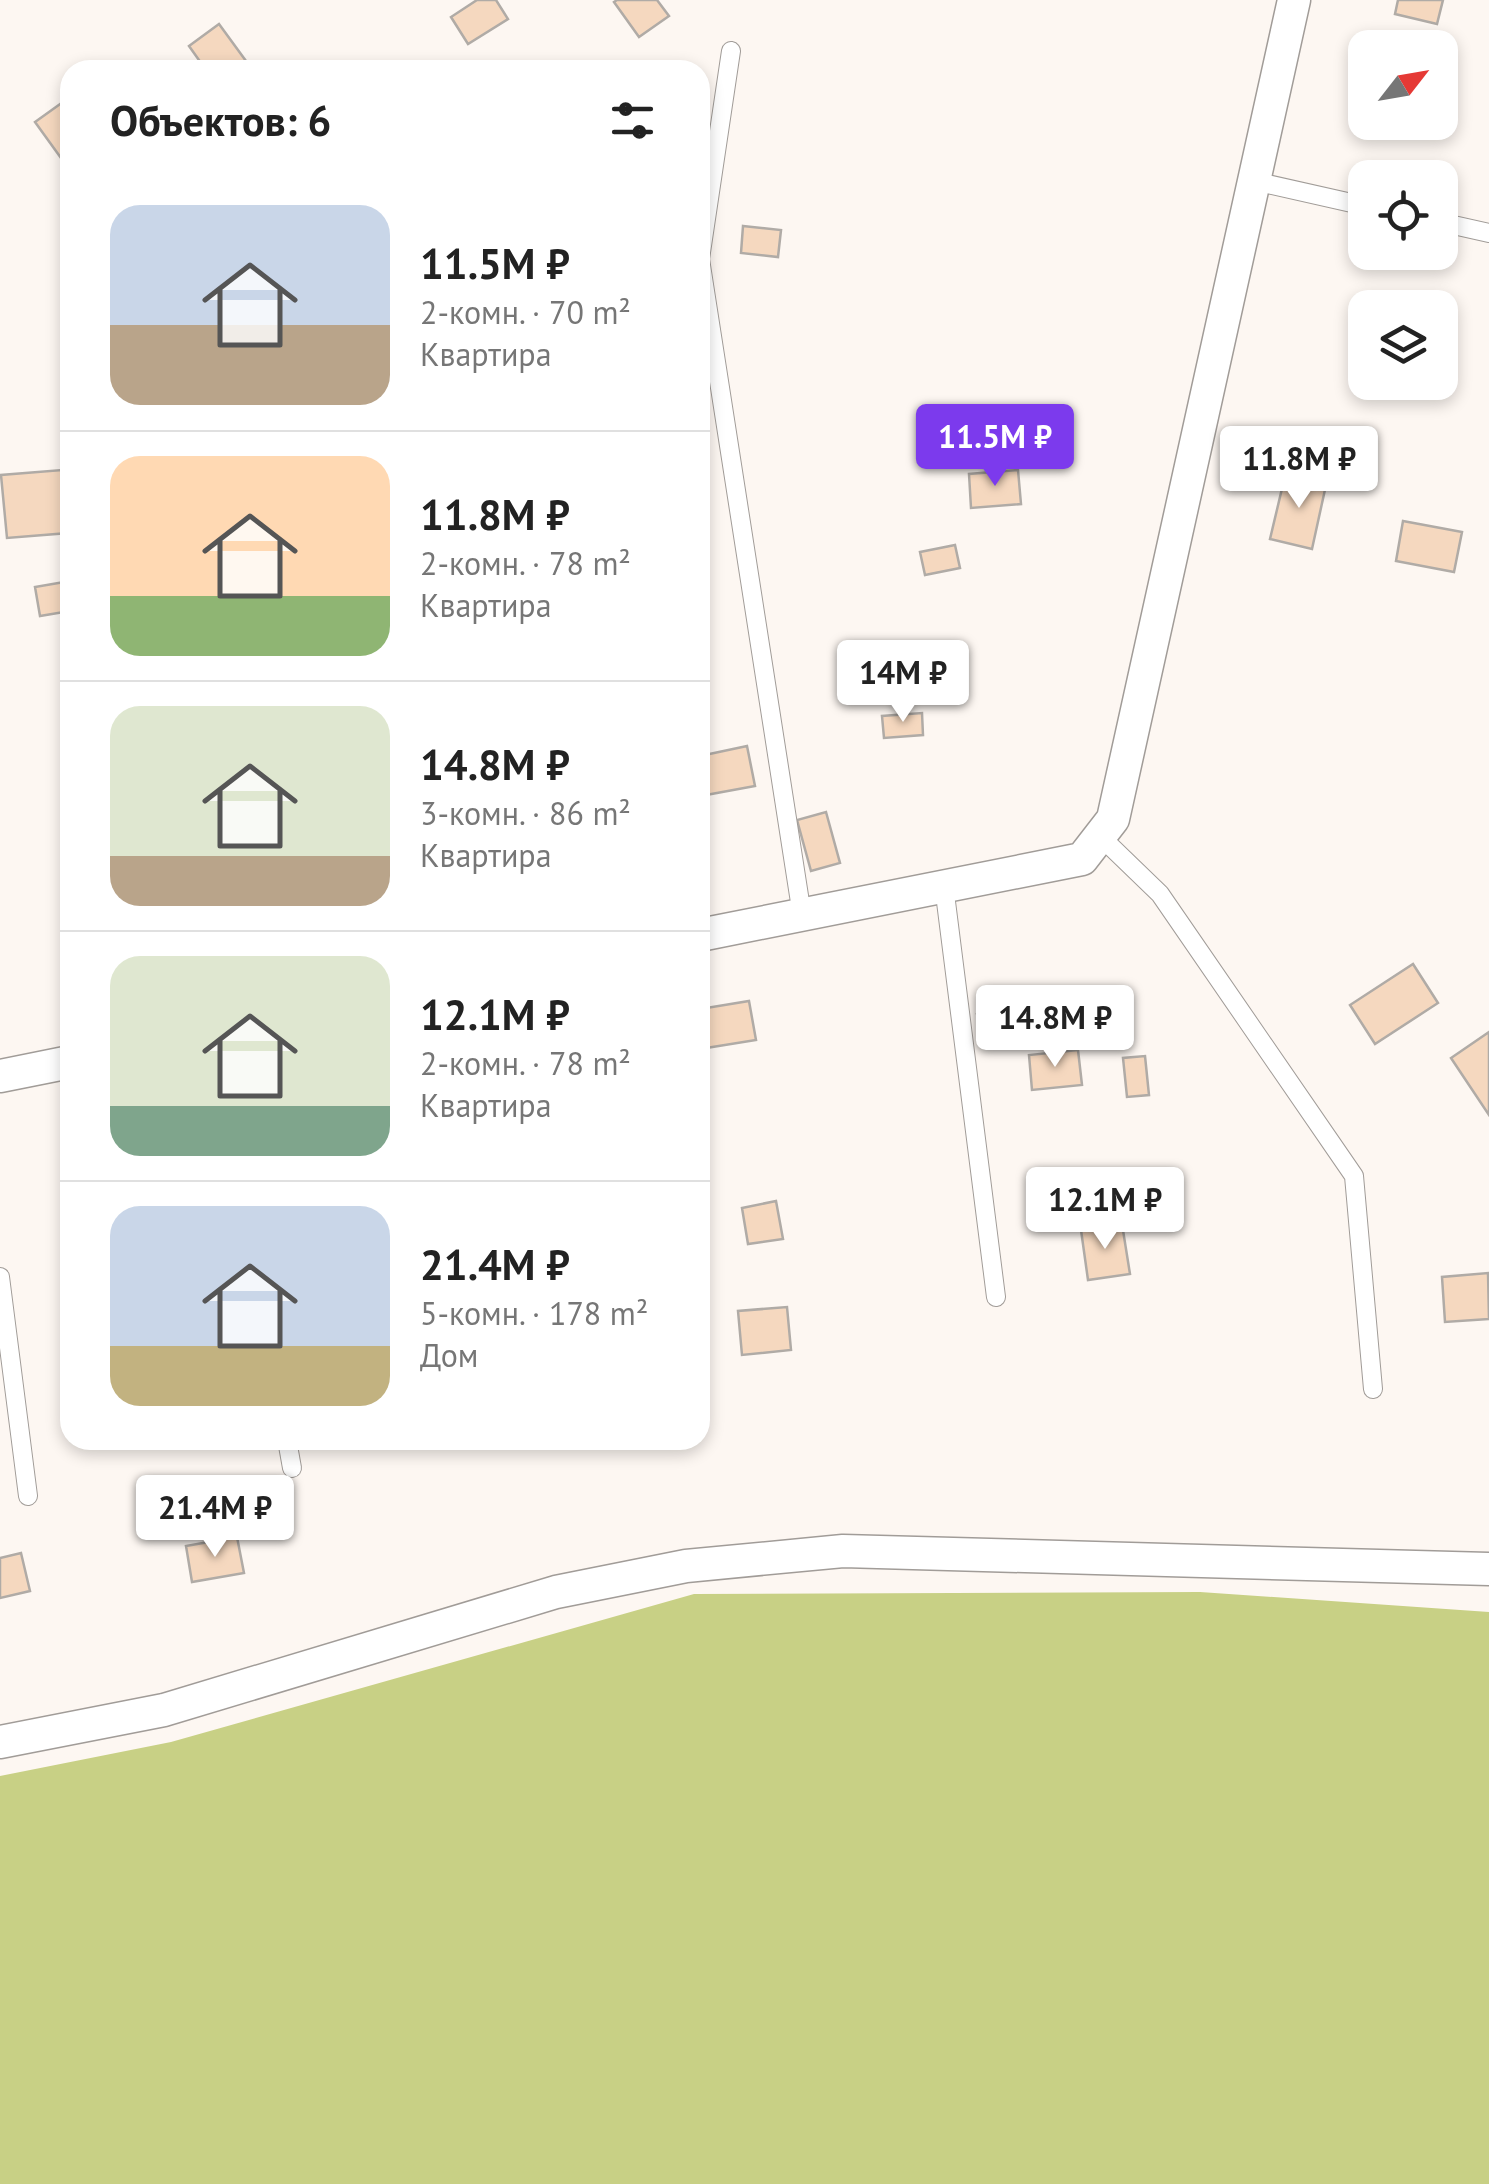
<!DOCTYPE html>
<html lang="ru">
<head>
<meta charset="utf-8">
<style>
	body { margin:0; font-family:"PT Sans",sans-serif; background:#f2f2f2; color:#222; height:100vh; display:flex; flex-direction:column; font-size:38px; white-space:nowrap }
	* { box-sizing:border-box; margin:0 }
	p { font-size:32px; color:#767676 }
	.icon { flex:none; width:55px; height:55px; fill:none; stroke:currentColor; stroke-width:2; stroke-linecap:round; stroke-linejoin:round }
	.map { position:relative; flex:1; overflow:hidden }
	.panel { position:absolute; left:60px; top:60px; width:650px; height:1390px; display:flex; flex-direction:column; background:#fff; border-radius:30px; box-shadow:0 5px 15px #0003 }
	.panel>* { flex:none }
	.needle { width:65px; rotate:59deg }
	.controls { position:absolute; left:1348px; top:30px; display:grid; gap:20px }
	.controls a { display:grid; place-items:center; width:110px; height:110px; border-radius:20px; background:#fff; box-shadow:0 5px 15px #0003; font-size:50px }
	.price { position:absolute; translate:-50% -85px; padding:0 22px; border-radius:10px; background:#fff; color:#222; font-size:32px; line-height:65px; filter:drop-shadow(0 2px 5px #0008) }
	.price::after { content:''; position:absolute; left:50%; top:60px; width:30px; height:22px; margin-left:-15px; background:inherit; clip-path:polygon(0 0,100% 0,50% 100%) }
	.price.selected { background:#7c3aed; color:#fff }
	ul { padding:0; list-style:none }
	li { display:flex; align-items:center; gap:30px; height:250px; padding:0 50px }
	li+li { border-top:2px solid #e0e0e0 }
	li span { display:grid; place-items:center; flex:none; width:280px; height:200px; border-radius:30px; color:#555 }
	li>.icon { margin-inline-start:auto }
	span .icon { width:120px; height:120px; fill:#fffc; stroke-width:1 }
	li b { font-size:42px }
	h2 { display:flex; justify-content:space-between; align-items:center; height:120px; padding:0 50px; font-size:42px }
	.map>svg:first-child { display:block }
	.green { fill:#c8d085 }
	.building { fill:#f5d8bf; stroke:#b0aba6; stroke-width:2.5 }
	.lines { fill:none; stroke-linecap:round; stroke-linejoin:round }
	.lane-casing { stroke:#a19c98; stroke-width:20 }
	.street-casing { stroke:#a19c98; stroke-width:35 }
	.lane { stroke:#fff; stroke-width:18 }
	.street { stroke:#fff; stroke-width:32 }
</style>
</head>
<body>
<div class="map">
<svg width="1489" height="2184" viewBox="0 0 1489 2184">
	<rect width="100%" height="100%" fill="#fdf7f2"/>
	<polygon class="green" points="1200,1592 1489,1612 1489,2184 0,2184 0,1776 171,1742 694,1594"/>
	<g class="building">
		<polygon points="477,0 496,0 508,19 468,44 451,17"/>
		<polygon points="617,0 657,0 669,16 639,37 614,2"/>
		<polygon points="1398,0 1443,0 1437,24 1395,14"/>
		<polygon points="219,24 246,61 233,70 206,70 189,46"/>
		<polygon points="70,97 70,152 61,158 35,122"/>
		<polygon points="743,226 781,230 778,257 741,253"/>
		<polygon points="1302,469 1314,472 1311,482 1326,485 1312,549 1270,539 1285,476 1300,479"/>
		<polygon points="62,470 68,533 7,538 1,475"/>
		<polygon points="1018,470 1021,504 971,508 969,474"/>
		<polygon points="1403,521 1462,532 1454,572 1396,561"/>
		<polygon points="955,545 960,568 925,575 920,552"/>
		<polygon points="70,581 70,611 40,616 35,587"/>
		<polygon points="922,713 923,735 884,738 882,716"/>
		<polygon points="747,746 755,786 706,795 700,756"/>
		<polygon points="826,812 840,863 811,871 797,820"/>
		<polygon points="1413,964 1438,1003 1375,1044 1350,1005"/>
		<polygon points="749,1001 756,1040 700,1049 700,1009"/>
		<polygon points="1015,1006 1021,1033 983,1042 977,1014"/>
		<polygon points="1489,1032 1489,1115 1451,1058"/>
		<polygon points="1078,1050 1082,1085 1032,1090 1029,1055"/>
		<polygon points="1145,1056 1149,1095 1127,1097 1123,1058"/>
		<polygon points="776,1201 783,1239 748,1244 742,1208"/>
		<polygon points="1122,1224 1130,1274 1088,1280 1081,1230"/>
		<polygon points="1488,1273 1489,1319 1445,1322 1442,1277"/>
		<polygon points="787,1307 791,1350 742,1355 738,1311"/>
		<polygon points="237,1537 244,1573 192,1582 186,1546"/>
		<polygon points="21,1553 30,1591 0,1598 0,1558"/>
	</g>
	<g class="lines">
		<g class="lane-casing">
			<g id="lane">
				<polyline points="731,51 700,259 802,915"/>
				<polyline points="1254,181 1365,206"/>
				<polyline points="1440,222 1489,233"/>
				<polyline points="1100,836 1160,894 1354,1176 1373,1389"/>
				<polyline points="944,886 996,1297"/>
				<polyline points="0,1277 28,1496"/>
				<polyline points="287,1440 292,1468"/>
			</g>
		</g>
		<g class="street-casing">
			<g id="street">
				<polyline points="700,935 1082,859 1113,819 1294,0"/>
				<polyline points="0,1076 70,1062"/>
				<polyline points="0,1742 164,1710 556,1592 686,1566 843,1551 1489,1569"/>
			</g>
		</g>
		<use href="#lane" class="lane"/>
		<use href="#street" class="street"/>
	</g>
</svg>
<div class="controls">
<a><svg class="needle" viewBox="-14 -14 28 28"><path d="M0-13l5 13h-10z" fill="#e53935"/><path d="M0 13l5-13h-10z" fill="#767676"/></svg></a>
<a><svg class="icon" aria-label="locate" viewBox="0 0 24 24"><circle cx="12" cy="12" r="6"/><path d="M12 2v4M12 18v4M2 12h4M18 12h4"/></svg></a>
<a><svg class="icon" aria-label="layers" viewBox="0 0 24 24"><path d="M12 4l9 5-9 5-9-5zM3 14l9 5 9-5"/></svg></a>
</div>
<b class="price selected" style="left:995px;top:489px">11.5M ₽</b>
<b class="price" style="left:1299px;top:511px">11.8M ₽</b>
<b class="price" style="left:903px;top:725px">14M ₽</b>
<b class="price" style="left:1055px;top:1070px">14.8M ₽</b>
<b class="price" style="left:1105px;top:1252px">12.1M ₽</b>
<b class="price" style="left:215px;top:1560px">21.4M ₽</b>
<section class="panel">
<h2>Объектов: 6<svg class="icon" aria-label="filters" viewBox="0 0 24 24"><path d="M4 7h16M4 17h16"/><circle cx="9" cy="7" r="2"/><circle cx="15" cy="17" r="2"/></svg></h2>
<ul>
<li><span style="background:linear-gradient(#c9d6e8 60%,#b9a48a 0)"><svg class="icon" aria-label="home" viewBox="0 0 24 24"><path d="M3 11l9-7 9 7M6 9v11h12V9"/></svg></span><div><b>11.5M ₽</b><p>2-комн. · 70 m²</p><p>Квартира</p></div></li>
<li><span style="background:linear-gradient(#ffd9b3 70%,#8fb573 0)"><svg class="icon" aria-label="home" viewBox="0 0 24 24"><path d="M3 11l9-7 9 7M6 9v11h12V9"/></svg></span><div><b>11.8M ₽</b><p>2-комн. · 78 m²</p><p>Квартира</p></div></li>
<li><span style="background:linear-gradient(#dfe7d0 75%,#b9a48a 0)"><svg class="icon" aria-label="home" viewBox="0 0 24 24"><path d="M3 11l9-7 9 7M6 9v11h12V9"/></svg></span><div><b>14.8M ₽</b><p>3-комн. · 86 m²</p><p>Квартира</p></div></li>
<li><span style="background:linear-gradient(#dfe7d0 75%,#7fa58c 0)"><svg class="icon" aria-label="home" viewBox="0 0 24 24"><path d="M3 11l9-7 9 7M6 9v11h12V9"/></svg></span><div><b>12.1M ₽</b><p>2-комн. · 78 m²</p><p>Квартира</p></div></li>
<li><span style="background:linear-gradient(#c9d6e8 70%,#c2b280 0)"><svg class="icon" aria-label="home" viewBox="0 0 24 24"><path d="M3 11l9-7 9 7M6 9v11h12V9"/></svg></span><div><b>21.4M ₽</b><p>5-комн. · 178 m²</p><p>Дом</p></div></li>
</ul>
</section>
</div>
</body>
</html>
